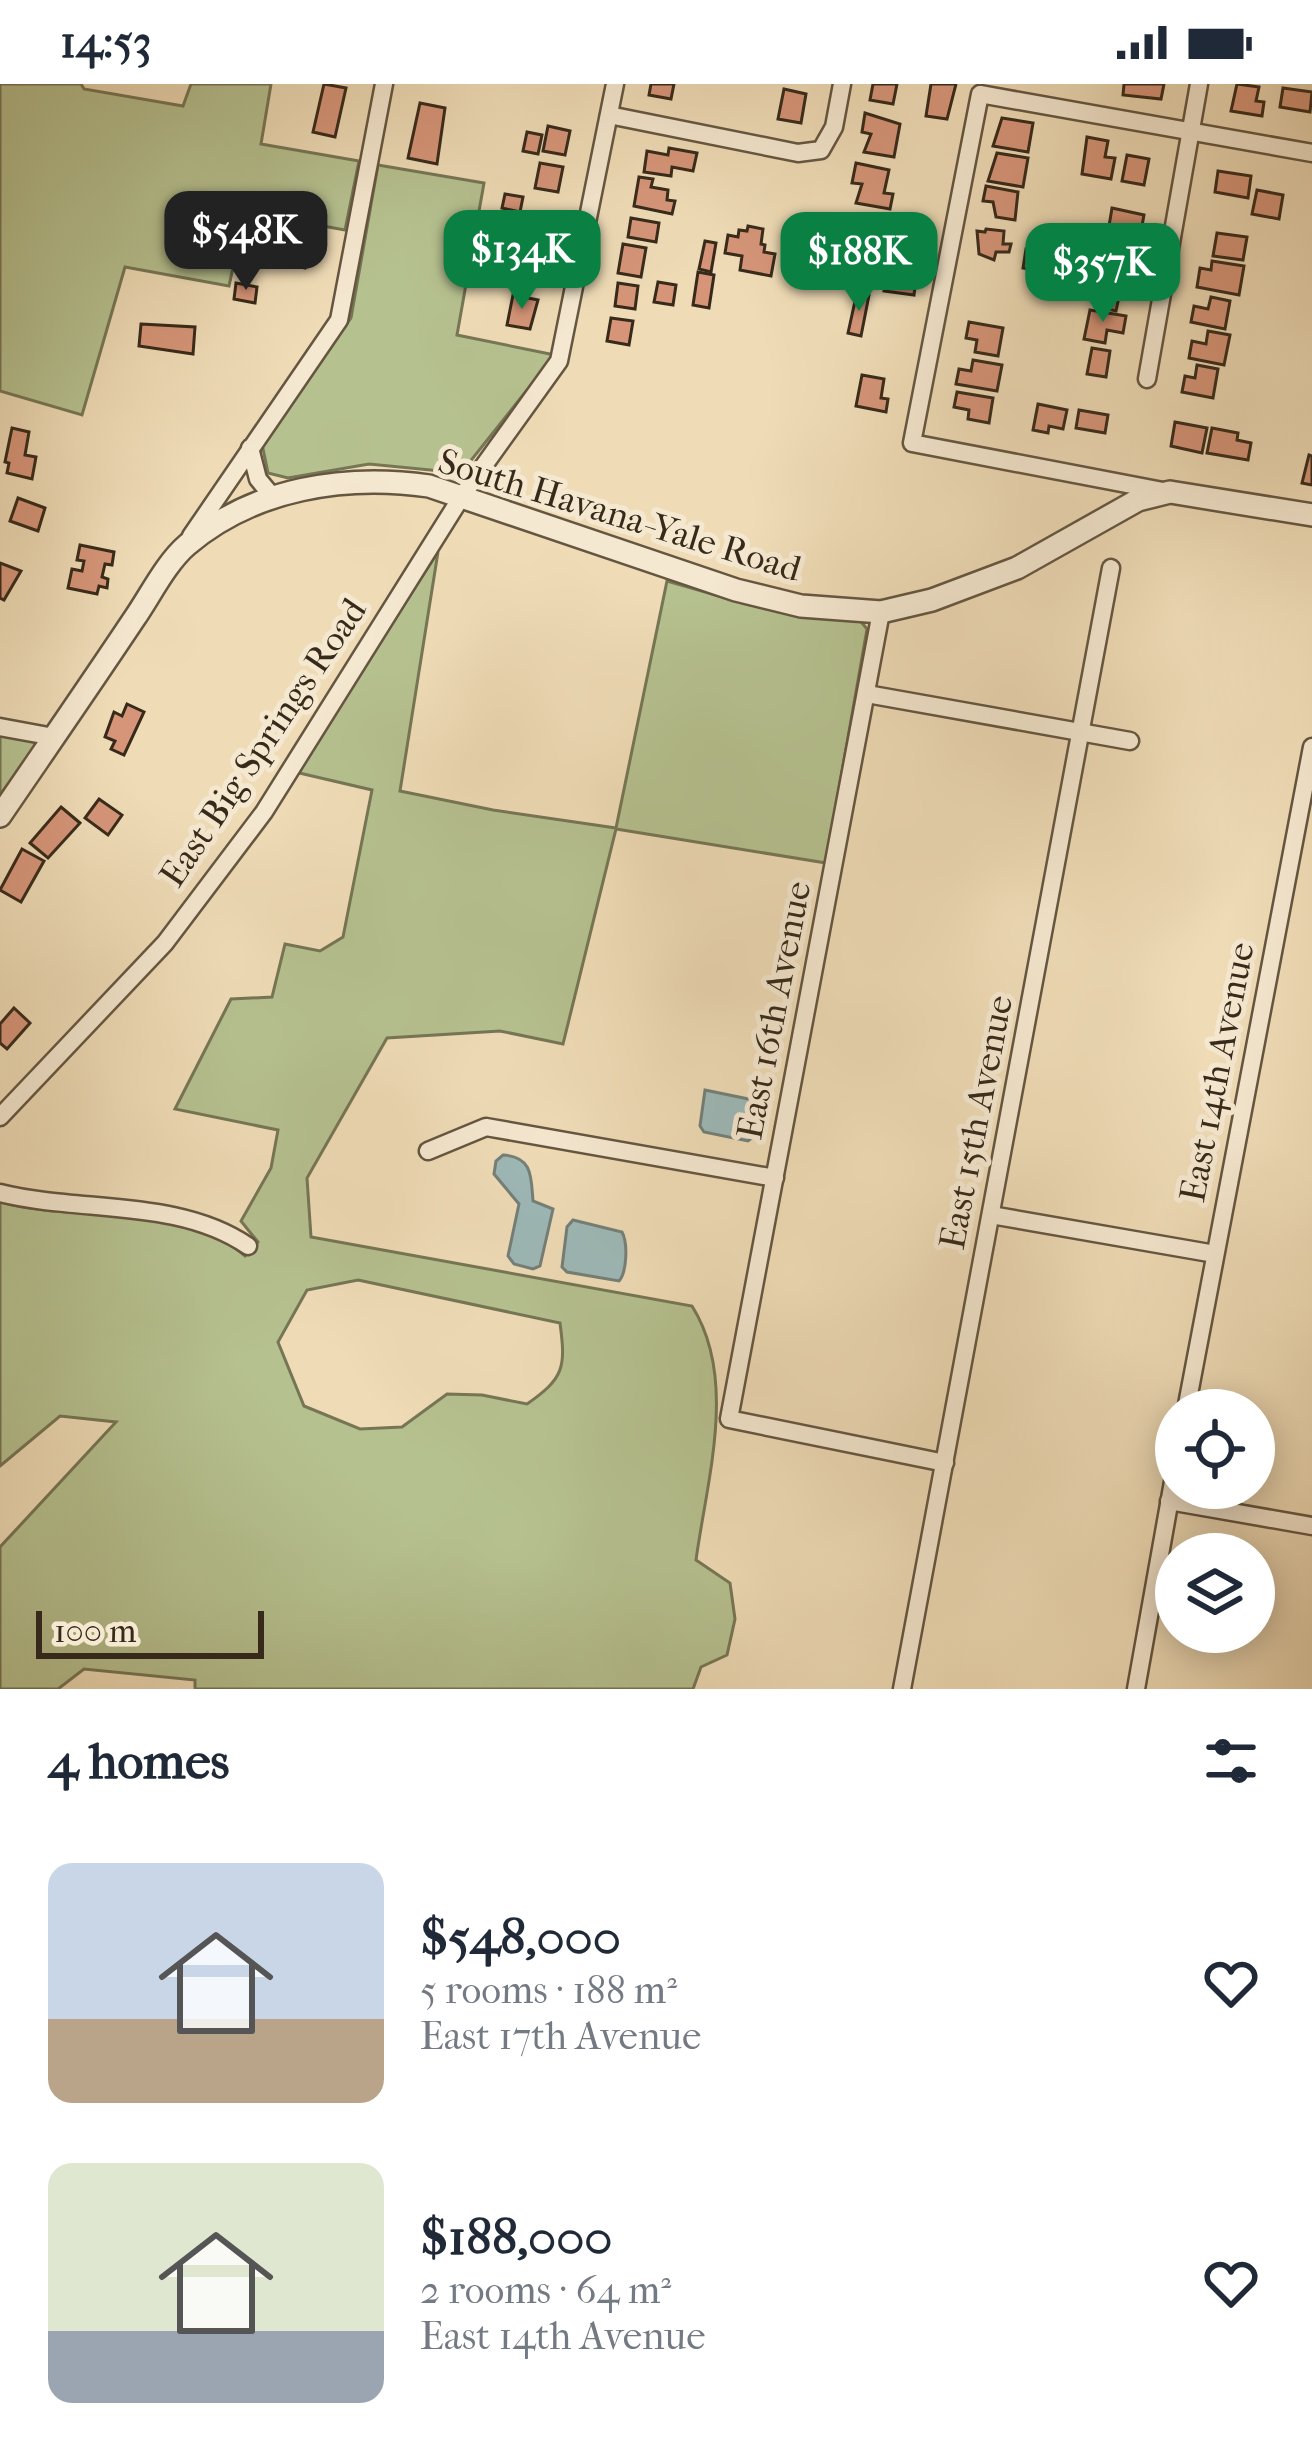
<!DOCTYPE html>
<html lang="en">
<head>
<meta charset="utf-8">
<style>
	body { margin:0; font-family:"IM FELL French Canon",serif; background:#f2f2f3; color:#1f2937; height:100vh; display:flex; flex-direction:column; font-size:45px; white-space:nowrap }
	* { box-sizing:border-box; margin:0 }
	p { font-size:39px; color:#747a83 }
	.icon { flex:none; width:66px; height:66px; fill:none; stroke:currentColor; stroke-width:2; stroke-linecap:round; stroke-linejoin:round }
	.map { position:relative; height:1605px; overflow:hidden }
	.side { display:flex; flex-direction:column; background:#fff; flex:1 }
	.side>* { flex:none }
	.controls { position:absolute; left:1155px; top:1305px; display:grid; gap:24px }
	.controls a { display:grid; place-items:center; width:120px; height:120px; border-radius:50%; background:#fff; box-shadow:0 6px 30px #0003; font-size:60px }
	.scale { position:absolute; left:36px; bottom:30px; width:228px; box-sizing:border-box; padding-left:12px; border:6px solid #372a1a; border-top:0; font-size:33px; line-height:42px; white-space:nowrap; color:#372a1a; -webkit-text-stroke:9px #f5e8d0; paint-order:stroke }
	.price { position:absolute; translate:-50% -102px; padding:0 27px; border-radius:24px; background:#0b8043; color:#fff; font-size:39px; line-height:78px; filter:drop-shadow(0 3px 6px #0008) }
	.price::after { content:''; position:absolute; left:50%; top:72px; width:36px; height:27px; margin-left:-18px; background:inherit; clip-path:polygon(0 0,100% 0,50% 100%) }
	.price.current { background:#222; color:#fff }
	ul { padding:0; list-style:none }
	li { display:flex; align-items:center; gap:36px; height:300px; padding:0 48px }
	li span { display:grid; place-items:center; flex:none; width:336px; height:240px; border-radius:24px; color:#555 }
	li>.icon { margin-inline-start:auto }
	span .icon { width:144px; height:144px; fill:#fffc; stroke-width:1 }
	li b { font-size:51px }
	h2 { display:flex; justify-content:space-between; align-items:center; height:144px; padding:0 48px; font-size:51px }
	.status { display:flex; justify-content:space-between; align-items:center; height:84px; padding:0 60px; background:#fff; direction:ltr }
	.status svg { height:33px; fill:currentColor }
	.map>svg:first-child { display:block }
	.green { fill:#b6c190; stroke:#767655; stroke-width:3; fill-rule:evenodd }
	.water { fill:#9db9b8; stroke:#748079; stroke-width:3 }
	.building { fill:#d69579; stroke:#372a1a; stroke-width:3 }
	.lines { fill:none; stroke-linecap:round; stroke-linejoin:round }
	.minor-casing { stroke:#655641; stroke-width:21 }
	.tertiary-casing { stroke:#655641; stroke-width:26 }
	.minor { stroke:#f5e8d0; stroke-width:16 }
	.tertiary { stroke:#f5e8d0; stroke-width:21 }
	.labels { text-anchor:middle; stroke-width:10; stroke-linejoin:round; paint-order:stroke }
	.street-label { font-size:36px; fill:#372a1a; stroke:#f5e8d0 }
</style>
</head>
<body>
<div class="status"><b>14:53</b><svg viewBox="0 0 49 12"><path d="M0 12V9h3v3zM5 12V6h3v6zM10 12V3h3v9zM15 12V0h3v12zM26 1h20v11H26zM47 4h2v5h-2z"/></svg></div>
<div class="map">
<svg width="1312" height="1605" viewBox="0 0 1312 1605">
	<rect width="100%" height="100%" fill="#efdcb7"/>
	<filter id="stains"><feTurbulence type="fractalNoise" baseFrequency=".00167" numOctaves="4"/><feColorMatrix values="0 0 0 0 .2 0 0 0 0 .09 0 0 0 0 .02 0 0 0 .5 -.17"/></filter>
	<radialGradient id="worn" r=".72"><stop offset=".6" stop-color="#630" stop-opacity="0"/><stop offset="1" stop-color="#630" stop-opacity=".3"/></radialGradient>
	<g class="green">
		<polygon points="0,0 81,0 84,5 183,22 191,0 271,0 261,60 359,77 345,146 245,128 229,202 125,183 82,331 0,307"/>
		<polygon points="378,81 484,99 457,251 555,271 461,389 369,380 288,394 268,389 262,360 351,234"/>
		<path d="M438 468 400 707 493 726 616 744 667 497 750 521 858 534 867 545 826 779 616 745 563 960 500 947 387 954 307 1094 311 1153 692 1222C738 1295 707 1395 696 1476L730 1499 735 1535 727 1571 701 1583 693 1605H195V1596L84 1585 58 1605H0V1463L116 1338 60 1332 0 1382V1118C74 1139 186 1118 245 1172L258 1158 241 1137 271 1084 278 1046 175 1025 231 915 272 913 285 860 320 867 343 853 372 706 295 688ZM358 1196 560 1239C566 1284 564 1294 527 1320L482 1311 447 1310 402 1343 360 1345 304 1322 278 1258 307 1206Z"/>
		<polygon points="0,650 39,658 0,711"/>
	</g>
	<g class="water">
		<polygon points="705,1006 758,1017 753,1053 748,1057 704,1048 700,1042"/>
		<path d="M503 1071C533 1073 531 1093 533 1117L553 1125 540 1182 533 1185 514 1180 508 1172 519 1120 494 1090 496 1077Z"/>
		<path d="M573 1136 622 1148C628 1159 627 1188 619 1197L567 1188 562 1183 567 1143Z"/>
	</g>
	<g class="building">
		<polygon points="324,0 346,4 335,53 313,48"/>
		<polygon points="651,0 674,0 671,15 649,11"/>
		<polygon points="873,0 897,0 893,20 870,16"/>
		<polygon points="931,0 956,0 947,35 926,32"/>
		<polygon points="1124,0 1164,0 1161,15 1123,11"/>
		<polygon points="1237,0 1259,3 1256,17 1264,18 1262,32 1231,27"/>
		<polygon points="1283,4 1312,8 1310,28 1280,23"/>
		<polygon points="784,5 806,10 801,39 778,35"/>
		<polygon points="420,19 445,24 437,80 408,74"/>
		<polygon points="865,29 900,40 894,73 864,68 871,50 862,48"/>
		<polygon points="1002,34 1033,39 1028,68 993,62"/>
		<polygon points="548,42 570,47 565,71 543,67"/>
		<polygon points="527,48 542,51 538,70 523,67"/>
		<polygon points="1087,53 1108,57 1105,73 1115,74 1111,95 1082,90"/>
		<polygon points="669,64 697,69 693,87 672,83 671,92 644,88 647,67 668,71"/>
		<polygon points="997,69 1028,74 1023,103 988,97"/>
		<polygon points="1127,71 1149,75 1144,101 1122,97"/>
		<polygon points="540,79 563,83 558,108 535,104"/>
		<polygon points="856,79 889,86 884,109 893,110 890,125 856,119 862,100 852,99"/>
		<polygon points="1218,87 1251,92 1248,114 1215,108"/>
		<polygon points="639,93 653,95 651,103 668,106 667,116 675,117 672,130 634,122"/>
		<polygon points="986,102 1018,108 1015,136 996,133 993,118 983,117"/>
		<polygon points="1257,106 1283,111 1279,135 1252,130"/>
		<polygon points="505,110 523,113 520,128 502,124"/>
		<polygon points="1112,124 1144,131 1141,147 1131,145 1129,158 1107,154"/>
		<polygon points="631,134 659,139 656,158 628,153"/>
		<polygon points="521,140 552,146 548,167 524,163 522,158 519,173 499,169 502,153 518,156"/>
		<polygon points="892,141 922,148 914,162 924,164 920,182 885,174"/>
		<polygon points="748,142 763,145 761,160 765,161 764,168 775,170 771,192 740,186 742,172 725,169 728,151 738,153 739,146 747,147"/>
		<polygon points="986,145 1004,147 1003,160 1011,160 1009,168 996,168 994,176 979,170 977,147 985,148"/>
		<polygon points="1217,149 1247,153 1243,176 1213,172"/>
		<polygon points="275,155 310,161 305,184 271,177"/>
		<polygon points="705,157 716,159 711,188 699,185"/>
		<polygon points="1107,159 1128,163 1126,175 1137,177 1134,193 1101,188"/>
		<polygon points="623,160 646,164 641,193 618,189"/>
		<polygon points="1026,165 1044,168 1041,187 1023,184"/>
		<polygon points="1212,177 1244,182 1239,211 1197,203 1200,184 1211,186"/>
		<polygon points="698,188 714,191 709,224 693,221"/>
		<polygon points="887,190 916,195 914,211 884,207"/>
		<polygon points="1100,193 1132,198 1129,215 1119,213 1116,227 1095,222"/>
		<polygon points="658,198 676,201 673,221 654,218"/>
		<polygon points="236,199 257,203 255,219 234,215"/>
		<polygon points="618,199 638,202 635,225 615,222"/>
		<polygon points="857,208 869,211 861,252 848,249"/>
		<polygon points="513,211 538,216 530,245 507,241"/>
		<polygon points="1211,213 1230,217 1225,245 1191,238 1194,222 1208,225"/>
		<polygon points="1090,226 1126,232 1123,249 1107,246 1105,259 1084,255"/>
		<polygon points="611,234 633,237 629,261 607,257"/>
		<polygon points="969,238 1003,244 998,272 975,268 977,256 966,254"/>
		<polygon points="141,240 195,243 193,270 139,262"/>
		<polygon points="1208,247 1230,251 1224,281 1189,274 1192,257 1206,260"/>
		<polygon points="1092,264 1110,267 1106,293 1087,290"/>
		<polygon points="973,276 1002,281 997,307 956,300 959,285 971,287"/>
		<polygon points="1197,281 1218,285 1213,314 1182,308 1185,292 1195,294"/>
		<polygon points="862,291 884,295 881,314 888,315 886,328 856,322"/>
		<polygon points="957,308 993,314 989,339 968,335 969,326 954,323"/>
		<polygon points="1038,320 1067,326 1063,345 1049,342 1048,349 1033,346"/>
		<polygon points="1079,326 1108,331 1105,349 1076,344"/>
		<polygon points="1175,338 1207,344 1202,369 1171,362"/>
		<polygon points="12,344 29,348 25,371 36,373 32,395 7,389 9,379 5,378"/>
		<polygon points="1212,344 1238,349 1237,356 1251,359 1248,376 1207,369"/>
		<polygon points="1309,371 1312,372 1312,401 1302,399"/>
		<polygon points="18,414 45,424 38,447 10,437"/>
		<polygon points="80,461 114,468 112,481 105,480 102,493 108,495 107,504 99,502 97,510 68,504 72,485 82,487 84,477 77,476"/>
		<polygon points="0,479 21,487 4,516 0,514"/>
		<polygon points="127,620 144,628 124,671 111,665 115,657 105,653 114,628 122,632"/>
		<polygon points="99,715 122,731 108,751 85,734"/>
		<polygon points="61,723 80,739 48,774 30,759"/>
		<polygon points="22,765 44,777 21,818 0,806"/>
		<polygon points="14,924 30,939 7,965 0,959 0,940"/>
	</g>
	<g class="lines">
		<g class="minor-casing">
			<g id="minor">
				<polyline points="609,31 798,69 821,66 834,43 842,0"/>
				<polyline points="1147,295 1199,0"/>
				<polyline points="250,364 258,395 273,413"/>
				<polyline points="1163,407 912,359 980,10 1312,69"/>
				<polyline points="191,452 339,236 384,0"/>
				<polyline points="881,528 729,1335 945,1379"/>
				<polyline points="867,610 1130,657"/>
				<polyline points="0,643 54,653"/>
				<polyline points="0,1033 165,859 264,728 462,412 559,277 615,0"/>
				<polyline points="428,1067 486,1043 775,1094"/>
				<path d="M0 1109C80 1129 178 1114 248 1162"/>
				<polyline points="991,1131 1215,1170"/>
				<polyline points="1186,1326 1312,663"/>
				<polyline points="1169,1417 1312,1442"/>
				<polyline points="902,1605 1111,484"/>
				<polyline points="1136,1605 1176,1381"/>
			</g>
		</g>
		<g class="tertiary-casing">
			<path id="tertiary" d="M0 732C45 666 90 601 134 535 150 512 166 479 187 461 254 404 345 390 429 402L736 506 801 522 881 528 932 516 1017 484 1138 416 1170 408 1312 431"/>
		</g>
		<use href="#minor" class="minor"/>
		<use href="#tertiary" class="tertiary"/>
	</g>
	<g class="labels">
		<g class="street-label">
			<text transform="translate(620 430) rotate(17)" y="13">South Havana-Yale Road</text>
			<text transform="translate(262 658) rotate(-56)" y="13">East Big Springs Road</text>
			<text transform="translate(773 926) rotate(-79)" y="13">East 16th Avenue</text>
			<text transform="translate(1216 988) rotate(-79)" y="13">East 14th Avenue</text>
			<text transform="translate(975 1038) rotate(-79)" y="13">East 15th Avenue</text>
		</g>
	</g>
	<rect width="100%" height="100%" filter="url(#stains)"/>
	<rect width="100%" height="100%" fill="url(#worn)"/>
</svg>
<div class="controls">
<a><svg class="icon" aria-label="locate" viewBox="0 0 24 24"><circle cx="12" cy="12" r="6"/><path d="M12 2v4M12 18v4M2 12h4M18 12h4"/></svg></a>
<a><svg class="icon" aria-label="layers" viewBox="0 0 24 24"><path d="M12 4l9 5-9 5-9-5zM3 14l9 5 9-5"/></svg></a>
</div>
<div class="scale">100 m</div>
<b class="price current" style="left:246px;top:209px">$548K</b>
<b class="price" style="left:522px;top:228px">$134K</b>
<b class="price" style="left:859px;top:230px">$188K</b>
<b class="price" style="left:1103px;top:241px">$357K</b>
</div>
<section class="side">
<h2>4 homes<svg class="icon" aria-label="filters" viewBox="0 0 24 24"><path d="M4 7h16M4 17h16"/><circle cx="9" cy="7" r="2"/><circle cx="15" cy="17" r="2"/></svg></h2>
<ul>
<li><span style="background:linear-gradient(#c9d6e8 65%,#b9a48a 0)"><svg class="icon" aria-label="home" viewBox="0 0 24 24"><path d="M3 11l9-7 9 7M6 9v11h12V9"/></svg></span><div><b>$548,000</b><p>5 rooms · 188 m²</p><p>East 17th Avenue</p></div><svg class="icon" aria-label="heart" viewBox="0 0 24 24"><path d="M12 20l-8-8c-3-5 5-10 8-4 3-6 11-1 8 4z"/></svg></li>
<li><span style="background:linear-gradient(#dfe7d0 70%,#9aa5b1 0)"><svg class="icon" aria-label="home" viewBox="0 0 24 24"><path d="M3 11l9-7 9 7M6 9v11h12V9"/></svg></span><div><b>$188,000</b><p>2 rooms · 64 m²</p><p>East 14th Avenue</p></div><svg class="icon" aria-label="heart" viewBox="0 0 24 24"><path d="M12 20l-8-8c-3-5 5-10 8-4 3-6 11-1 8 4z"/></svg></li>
</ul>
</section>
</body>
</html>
